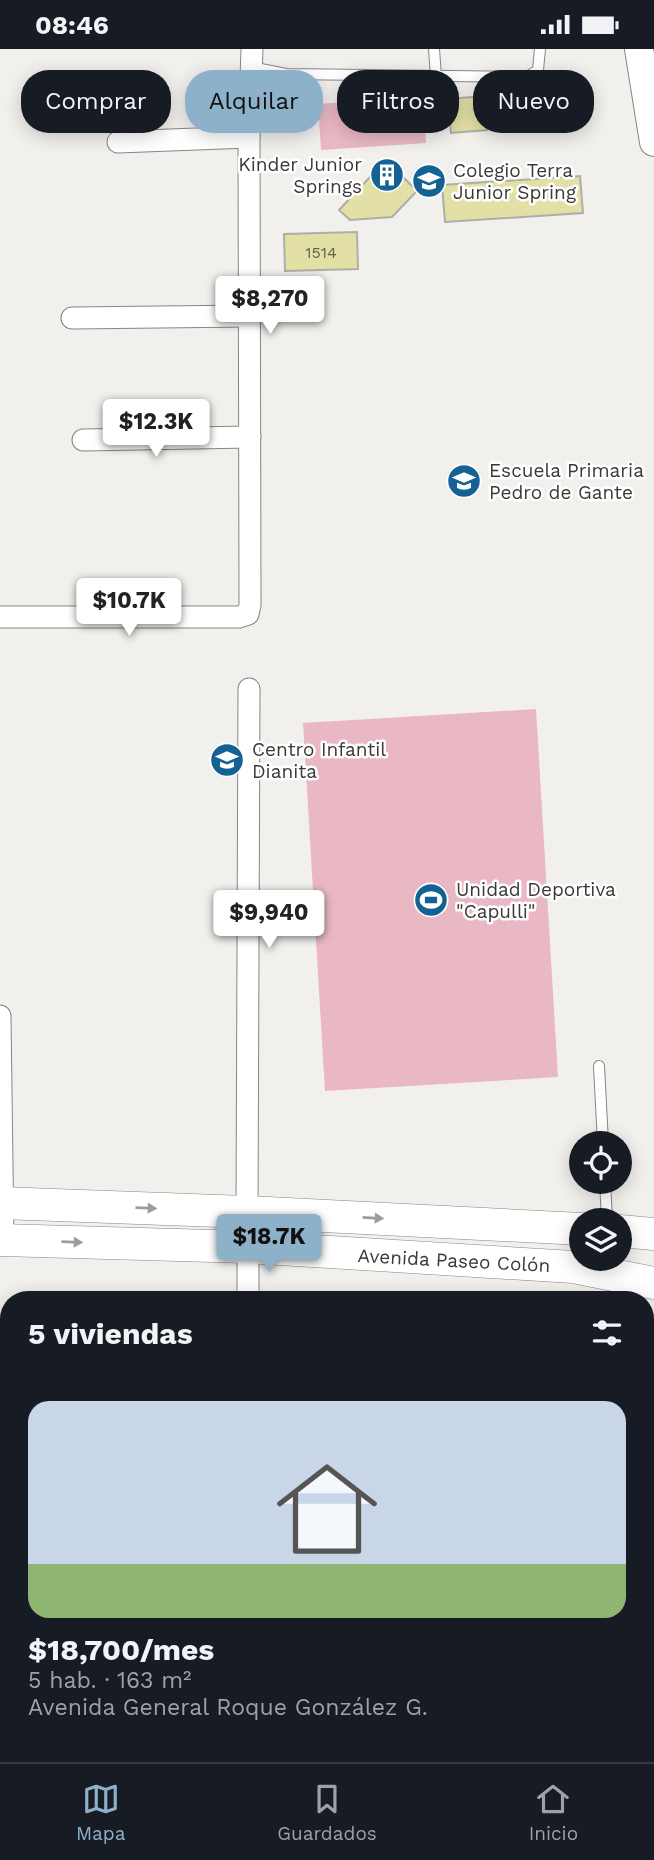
<!DOCTYPE html>
<html lang="es">
<head>
<meta charset="utf-8">
<style>
	body { margin:0; font-family:"Work Sans",sans-serif; background:#20242c; color:#f1f3f6; height:100vh; display:flex; flex-direction:column; font-size:26px; white-space:nowrap }
	* { box-sizing:border-box; margin:0 }
	p { font-size:23px; color:#9ea1a6 }
	.icon { flex:none; width:38px; height:38px; fill:none; stroke:currentColor; stroke-width:2; stroke-linecap:round; stroke-linejoin:round }
	.map { position:relative; flex:1; overflow:hidden }
	.side { position:absolute; left:0px; top:1242px; width:654px; height:471px; display:flex; flex-direction:column; background:#171b24; border-radius:28px 28px 0 0; box-shadow:0 4px 18px #0003 }
	.side>* { flex:none }
	.banner { position:absolute; left:21px; top:21px; width:612px; height:63px; display:flex; gap:14px }
	.buttons { position:absolute; left:569px; top:1082px; display:grid; gap:14px }
	.buttons a { display:grid; place-items:center; width:63px; height:63px; border-radius:50%; background:#171b24; box-shadow:0 4px 18px #0003; font-size:35px }
	.price { position:absolute; translate:-50% -60px; padding:0 16px; border-radius:7px; background:#fff; color:#222; font-size:23px; line-height:46px; filter:drop-shadow(0 2px 4px #0008) }
	.price::after { content:''; position:absolute; left:50%; top:42px; width:21px; height:16px; margin-left:-10px; background:inherit; clip-path:polygon(0 0,100% 0,50% 100%) }
	.price.current { background:#8eb1ca; color:#111 }
	ul { padding:0; list-style:none }
	li { display:grid; align-content:center; gap:14px; height:371px; padding:0 28px }
	li span { display:grid; place-items:center; height:217px; border-radius:21px; color:#555 }
	li>.icon { margin-inline-start:auto }
	span .icon { width:126px; height:126px; fill:#fffc; stroke-width:1 }
	li b { font-size:30px }
	h2 { display:flex; justify-content:space-between; align-items:center; height:84px; padding:0 28px; font-size:30px }
	.chip { padding:0 24px; border-radius:28px; background:#171b24; box-shadow:0 4px 18px #0003; font-size:24px; line-height:63px }
	.chip.current { background:#8eb1ca; color:#111 }
	.status { display:flex; justify-content:space-between; align-items:center; height:49px; padding:0 35px; background:#171b24; direction:ltr }
	.status svg { height:19px; fill:currentColor }
	.dock { display:flex; justify-content:space-around; align-items:center; height:98px; border-top:2px solid #363941; background:#171b24; font-size:19px; color:#9ea1a6 }
	.dock a { display:grid; justify-items:center; gap:4px }
	.dock .current { color:#8eb1ca }
	.map>svg:first-child { display:block }
	.green { fill:#e9b8c4 }
	.building { fill:#e2e0a5; stroke:#adadaa; stroke-width:2 }
	.lines { fill:none; stroke-linecap:round; stroke-linejoin:round }
	.service-casing { stroke:#888684; stroke-width:12 }
	.minor-casing { stroke:#888684; stroke-width:23 }
	.secondary-casing { stroke:#888684; stroke-width:30 }
	.primary-casing { stroke:#888684; stroke-width:33 }
	.service { stroke:#fff; stroke-width:10 }
	.minor { stroke:#fff; stroke-width:21 }
	.secondary { stroke:#fff; stroke-width:28 }
	.primary { stroke:#fff; stroke-width:32 }
	.oneway { fill:#9c9c9c }
	.labels { text-anchor:middle; stroke-width:5; stroke-linejoin:round; paint-order:stroke }
	.number-label { font-size:16px; fill:#646353 }
	.poi-label { font-size:19px; fill:#3a3938; stroke:#fff; text-anchor:start }
	.street-label { font-size:19px; fill:#3a3938; stroke:#fff }
</style>
</head>
<body>
<div class="status"><b>08:46</b><svg viewBox="0 0 49 12"><path d="M0 12V9h3v3zM5 12V6h3v6zM10 12V3h3v9zM15 12V0h3v12zM26 1h20v11H26zM47 4h2v5h-2z"/></svg></div>
<div class="map">
<svg width="654" height="1713" viewBox="0 0 654 1713">
	<rect width="100%" height="100%" fill="#f2f0ed"/>
	<g class="green">
		<polygon points="423,47 426,94 321,101 318,55"/>
		<polygon points="536,660 558,1028 325,1042 303,674"/>
	</g>
	<g class="building">
		<polygon points="484,47 487,81 451,84 448,50"/>
		<polygon points="386,111 417,142 392,168 350,171 339,161"/>
		<polygon points="580,127 583,164 445,173 442,136"/>
		<polygon points="357,183 358,220 285,222 284,185"/>
		<polygon points="469,1704 522,1704 522,1713 470,1713"/>
	</g>
	<g class="lines">
		<g class="service-casing">
			<g id="service">
				<polyline points="434,0 436,28"/>
				<polyline points="251,18 286,25 527,28 538,21 540,0"/>
				<polyline points="599,1017 603,1094"/>
				<polyline points="605,1132 607,1171"/>
			</g>
		</g>
		<g class="minor-casing">
			<g id="minor">
				<polyline points="118,93 249,88"/>
				<polyline points="72,269 249,267"/>
				<polyline points="83,391 250,388"/>
				<polyline points="0,568 239,568 248,565 250,556 249,88 252,0"/>
				<polyline points="0,967 3,1191"/>
				<polyline points="247,1163 249,640"/>
				<polyline points="248,1198 248,1251"/>
				<polyline points="0,1519 9,1519"/>
				<polyline points="646,1536 654,1536"/>
				<polyline points="0,1650 9,1651"/>
				<polyline points="254,1704 254,1713"/>
			</g>
		</g>
		<g class="secondary-casing">
			<polyline id="secondary" points="639,0 654,93"/>
		</g>
		<g class="primary-casing">
			<g id="primary">
				<polyline points="0,1154 247,1163 581,1180"/>
				<polyline points="620,1182 654,1185"/>
				<polyline points="0,1191 248,1198 573,1218 654,1234"/>
			</g>
		</g>
		<use href="#service" class="service"/>
		<use href="#minor" class="minor"/>
		<use href="#secondary" class="secondary"/>
		<use href="#primary" class="primary"/>
	</g>
	<defs><path id="oneway-solid" d="M-6-.8H1V-3.2L6.5 0L1 3.2V.8H-6Z" transform="scale(1.75)"/></defs>
	<g class="oneway">
		<use href="#oneway-solid" transform="translate(146 1159) rotate(2)"/>
		<use href="#oneway-solid" transform="translate(373 1169) rotate(3)"/>
		<use href="#oneway-solid" transform="translate(72 1193) rotate(2)"/>
	</g>
	<defs>
		<g id="building-disc" transform="scale(1.75)"><circle r="9.5" fill="#146194" stroke="#fff"/><path d="M-4-6H4V6H1V3H-1V6H-4ZM-2.5-4.3h1.7v1.8h-1.7ZM.8-4.3h1.7v1.8H.8ZM-2.5-1h1.7V.8h-1.7ZM.8-1h1.7V.8H.8Z" fill="#fff"/></g>
		<g id="school-disc" transform="scale(1.75)"><circle r="9.5" fill="#146194" stroke="#fff"/><path d="M0-5L7-2L0 1L-7-2ZM-4 1L0 2.5L4 1V4Q0 6-4 4Z" fill="#fff"/></g>
		<g id="university-disc" transform="scale(1.75)"><circle r="9.5" fill="#146194" stroke="#fff"/><path d="M0-5L7-2L0 1L-7-2ZM-4 1L0 2.5L4 1V4Q0 6-4 4Z" fill="#fff"/></g>
		<g id="stadium-disc" transform="scale(1.75)"><circle r="9.5" fill="#146194" stroke="#fff"/><path d="M0-5a6.5 5 0 1 0 0 10a6.5 5 0 1 0 0-10ZM-3.5-1.8h7v3.6h-7Z" fill="#fff"/></g>
	</defs>
	<g fill-rule="evenodd">
		<use href="#building-disc" x="387" y="126"/>
		<use href="#school-disc" x="429" y="132"/>
		<use href="#university-disc" x="464" y="432"/>
		<use href="#school-disc" x="227" y="711"/>
		<use href="#stadium-disc" x="431" y="851"/>
	</g>
	<g class="labels">
		<g class="number-label">
			<text x="321" y="209">1514</text>
		</g>
		<g class="poi-label">
			<text x="362" y="122" text-anchor="end">Kinder Junior<tspan x="362" dy="22">Springs</tspan></text>
			<text x="453" y="128">Colegio Terra<tspan x="453" dy="22">Junior Spring</tspan></text>
			<text x="489" y="428">Escuela Primaria<tspan x="489" dy="22">Pedro de Gante</tspan></text>
			<text x="252" y="707">Centro Infantil<tspan x="252" dy="22">Dianita</tspan></text>
			<text x="456" y="847">Unidad Deportiva<tspan x="456" dy="22">"Capulli"</tspan></text>
		</g>
		<g class="street-label">
			<text transform="translate(454 1211) rotate(3)" y="7">Avenida Paseo Colón</text>
		</g>
	</g>
</svg>
<div class="buttons">
<a><svg class="icon" aria-label="locate" viewBox="0 0 24 24"><circle cx="12" cy="12" r="6"/><path d="M12 2v4M12 18v4M2 12h4M18 12h4"/></svg></a>
<a><svg class="icon" aria-label="layers" viewBox="0 0 24 24"><path d="M12 4l9 5-9 5-9-5zM3 14l9 5 9-5"/></svg></a>
</div>
<b class="price" style="left:270px;top:287px">$8,270</b>
<b class="price" style="left:156px;top:410px">$12.3K</b>
<b class="price" style="left:129px;top:589px">$10.7K</b>
<b class="price" style="left:269px;top:901px">$9,940</b>
<b class="price current" style="left:269px;top:1225px">$18.7K</b>
<div class="banner">
<a class="chip">Comprar</a>
<a class="chip current">Alquilar</a>
<a class="chip">Filtros</a>
<a class="chip">Nuevo</a>
</div>
<section class="side">
<h2>5 viviendas<svg class="icon" aria-label="filters" viewBox="0 0 24 24"><path d="M4 7h16M4 17h16"/><circle cx="9" cy="7" r="2"/><circle cx="15" cy="17" r="2"/></svg></h2>
<ul>
<li><span style="background:linear-gradient(#c9d6e8 75%,#8fb573 0)"><svg class="icon" aria-label="home" viewBox="0 0 24 24"><path d="M3 11l9-7 9 7M6 9v11h12V9"/></svg></span><div><b>$18,700/mes</b><p>5 hab. · 163 m²</p><p>Avenida General Roque González G.</p></div></li>
</ul>
</section>
</div>
<nav class="dock">
<a class="current"><svg class="icon" aria-label="map" viewBox="0 0 24 24"><path d="M3 6l6-2 6 2 6-2v14l-6 2-6-2-6 2zM9 4v14M15 6v14"/></svg>Mapa</a>
<a><svg class="icon" aria-label="saved" viewBox="0 0 24 24"><path d="M7 4h10v16l-5-4-5 4z"/></svg>Guardados</a>
<a><svg class="icon" aria-label="home" viewBox="0 0 24 24"><path d="M3 11l9-7 9 7M6 9v11h12V9"/></svg>Inicio</a>
</nav>
</body>
</html>
